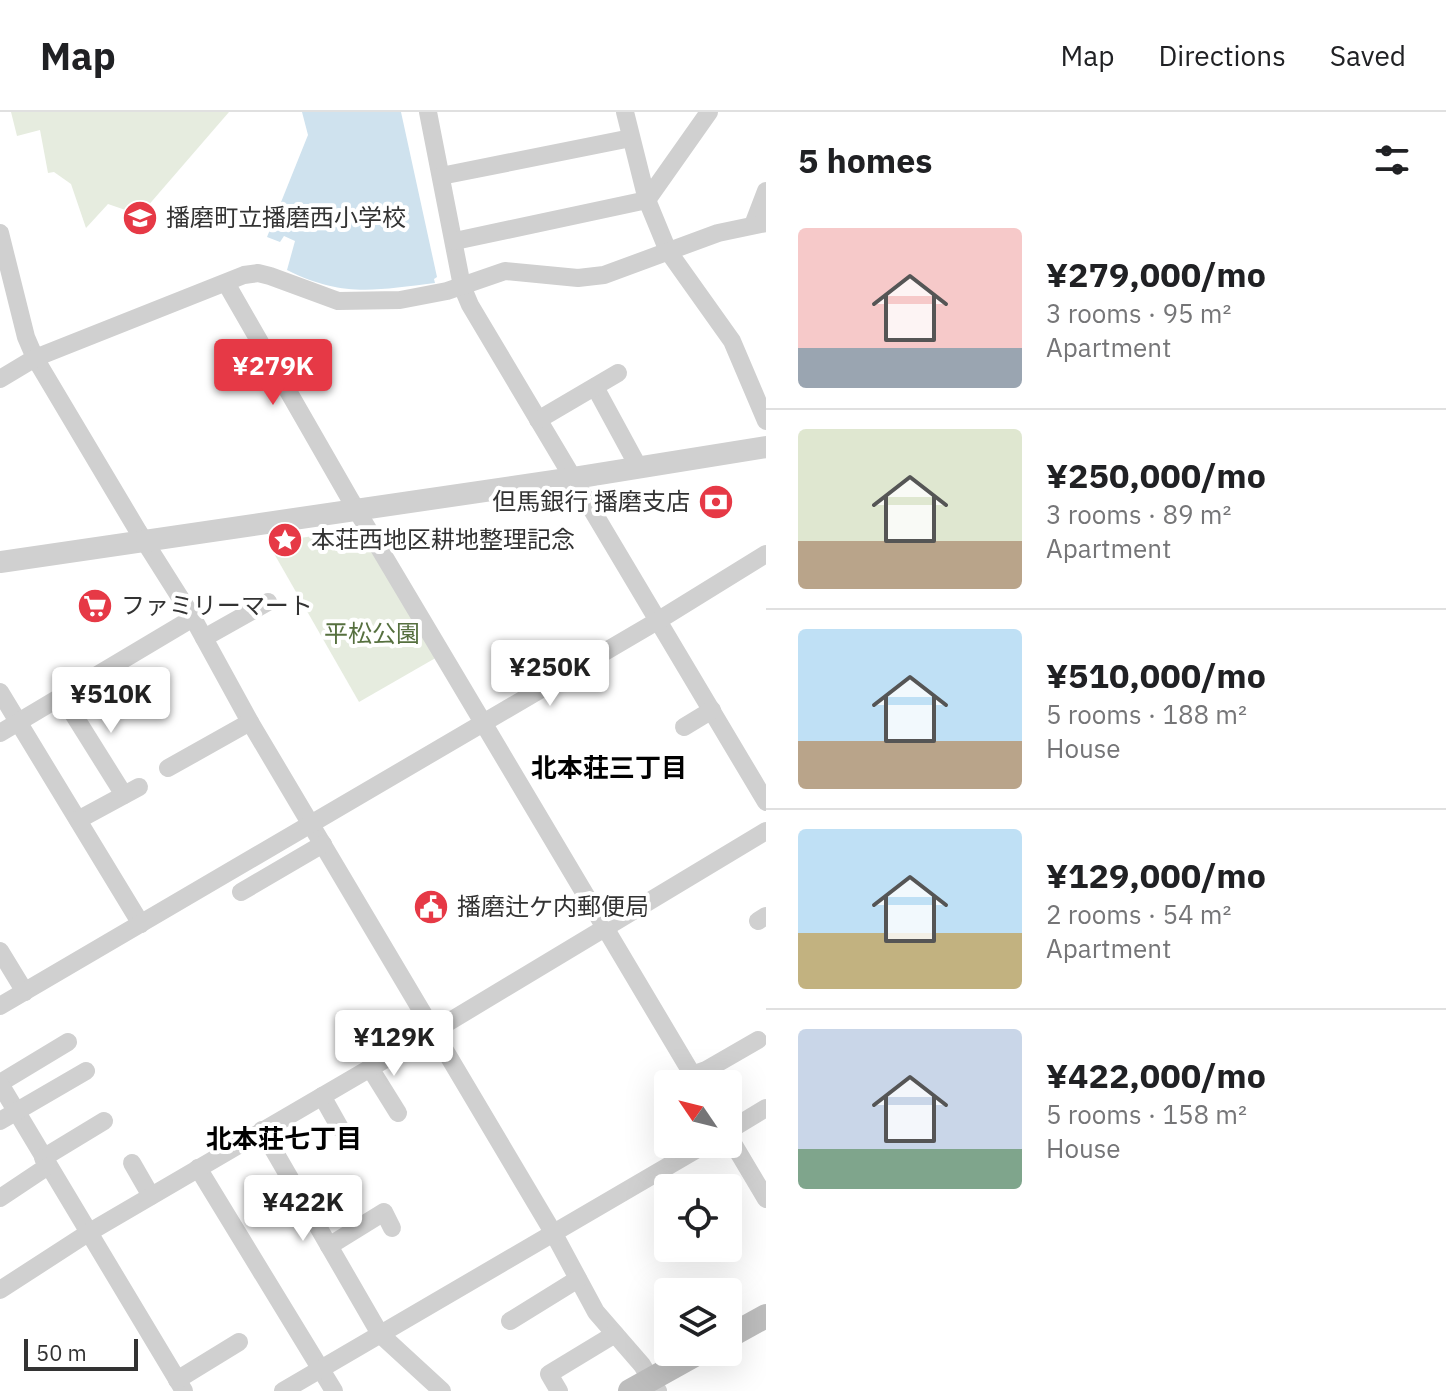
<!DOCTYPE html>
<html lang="en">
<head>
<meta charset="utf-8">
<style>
	body { margin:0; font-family:"IBM Plex Sans","Noto Sans JP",sans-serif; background:#f2f2f2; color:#202124; height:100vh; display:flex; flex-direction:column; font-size:30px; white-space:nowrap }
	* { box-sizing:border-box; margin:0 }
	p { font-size:26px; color:#757577 }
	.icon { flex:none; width:44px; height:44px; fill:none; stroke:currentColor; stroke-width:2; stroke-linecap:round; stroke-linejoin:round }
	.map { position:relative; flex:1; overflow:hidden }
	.sheet { display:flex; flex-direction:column; background:#fff; width:680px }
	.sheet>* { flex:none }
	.needle { width:52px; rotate:305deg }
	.buttons { position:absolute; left:654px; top:958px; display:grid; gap:16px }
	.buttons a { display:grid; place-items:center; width:88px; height:88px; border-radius:8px; background:#fff; box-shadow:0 8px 32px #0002; font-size:40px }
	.scale { position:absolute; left:24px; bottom:20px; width:114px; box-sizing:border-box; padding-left:8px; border:4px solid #333; border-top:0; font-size:22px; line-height:28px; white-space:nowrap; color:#333; -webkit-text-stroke:6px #fff; paint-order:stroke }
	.price { position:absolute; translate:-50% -68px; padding:0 18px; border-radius:8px; background:#fff; color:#222; font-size:26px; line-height:52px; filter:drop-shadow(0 2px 4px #0008) }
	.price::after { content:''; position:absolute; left:50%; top:48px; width:24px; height:18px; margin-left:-12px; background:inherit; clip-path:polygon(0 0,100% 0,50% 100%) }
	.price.current { background:#e63946; color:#fff }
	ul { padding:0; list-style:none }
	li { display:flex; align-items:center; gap:24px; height:200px; padding:0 32px }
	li+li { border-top:2px solid #e0e0e0 }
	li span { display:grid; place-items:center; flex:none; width:224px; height:160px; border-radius:8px; color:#555 }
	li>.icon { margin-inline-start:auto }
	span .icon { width:96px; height:96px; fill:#fffc; stroke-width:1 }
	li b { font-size:34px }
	h2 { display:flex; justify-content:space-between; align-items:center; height:96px; padding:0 32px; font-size:34px }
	header { display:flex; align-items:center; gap:48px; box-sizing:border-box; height:112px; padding:0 40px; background:#fff; border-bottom:2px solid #e0e0e0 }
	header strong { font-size:38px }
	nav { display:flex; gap:44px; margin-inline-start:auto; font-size:28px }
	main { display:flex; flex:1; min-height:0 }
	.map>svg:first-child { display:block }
	.green { fill:#e6ecdf }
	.water { fill:#cfe2ee }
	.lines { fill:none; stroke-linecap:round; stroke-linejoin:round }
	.minor { stroke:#d0d0d0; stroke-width:18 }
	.tertiary { stroke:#d0d0d0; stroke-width:22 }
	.secondary { stroke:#bdbdbd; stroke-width:24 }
	.labels { text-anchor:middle; stroke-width:8; stroke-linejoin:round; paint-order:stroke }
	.poi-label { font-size:24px; fill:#333; stroke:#fff; text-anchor:start }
	.park-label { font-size:24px; fill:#56703f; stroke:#fff }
	.neighbourhood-label { font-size:26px; font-weight:bold; fill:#000; stroke:#fff }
</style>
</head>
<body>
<header>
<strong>Map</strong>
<nav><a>Map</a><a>Directions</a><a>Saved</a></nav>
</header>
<main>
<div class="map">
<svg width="766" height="1279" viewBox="0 0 766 1279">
	<rect width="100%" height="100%" fill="#fff"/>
	<g class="green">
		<polygon points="11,0 229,0 140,103 108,92 86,116 71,72 54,60 48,61 40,18 17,24"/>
		<polygon points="358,417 439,544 359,590 268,431"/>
	</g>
	<path class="water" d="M302 0H401L437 165 434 167 435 171C376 178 343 186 287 158L295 129 284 124 280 130 267 125 308 23Z"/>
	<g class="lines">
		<g class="minor">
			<polyline points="428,0 462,174 470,193 766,690"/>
			<polyline points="625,0 647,88 668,139 732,229 766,309"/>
			<polyline points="441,64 631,26"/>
			<polyline points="753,113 766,79"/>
			<polyline points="0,121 26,225 35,246 138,419 193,506 250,610 554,1122 596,1200 642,1253 658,1279"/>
			<polyline points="455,129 647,88 709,0"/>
			<polyline points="226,171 350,387 698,972"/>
			<polyline points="0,267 35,246 244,163 258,161 270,164 338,189 400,188 447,179 505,159 578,166 604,163 718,121 766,111"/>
			<polyline points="595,275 639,356"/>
			<polyline points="538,308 618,261"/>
			<polyline points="204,526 268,490"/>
			<polyline points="0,580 141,812"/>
			<polyline points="62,584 124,683"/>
			<polyline points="684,615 712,598"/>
			<polyline points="0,621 193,506"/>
			<polyline points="168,656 250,610"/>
			<polyline points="78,708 139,675"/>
			<polyline points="241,780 323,732"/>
			<polyline points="758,809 766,804"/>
			<polyline points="0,839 25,880"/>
			<polyline points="0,894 659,508 766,442"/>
			<polyline points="370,956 398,1001"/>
			<polyline points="692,963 706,958 758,928"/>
			<polyline points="0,971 68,930"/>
			<polyline points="0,972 184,1279"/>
			<polyline points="322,984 340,1016"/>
			<polyline points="0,1009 86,959"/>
			<polyline points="262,1018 380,1222 442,1279"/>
			<polyline points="728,1019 766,996"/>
			<polyline points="728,1023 766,1087"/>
			<polyline points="43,1046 104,1009"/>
			<polyline points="132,1051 151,1084"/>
			<polyline points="198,1056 334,1279"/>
			<polyline points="0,1086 48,1054"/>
			<polyline points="329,1134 384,1100 392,1116"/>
			<polyline points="0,1178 88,1121 432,920 766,719"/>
			<polyline points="510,1209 578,1167"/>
			<polyline points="177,1268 239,1230"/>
			<polyline points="283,1279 706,1032"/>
			<polyline points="559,1279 549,1262 615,1222"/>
		</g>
		<polyline class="tertiary" points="0,450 574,366 766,335"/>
		<g class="secondary">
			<polyline points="728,1225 766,1204"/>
			<polyline points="630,1279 700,1240"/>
		</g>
	</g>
	<defs>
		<g id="school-disc" transform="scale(1.8)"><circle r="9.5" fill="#e63946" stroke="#fff"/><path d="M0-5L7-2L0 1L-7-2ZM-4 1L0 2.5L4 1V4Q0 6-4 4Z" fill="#fff"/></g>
		<g id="bank-disc" transform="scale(1.8)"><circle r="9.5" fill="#e63946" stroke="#fff"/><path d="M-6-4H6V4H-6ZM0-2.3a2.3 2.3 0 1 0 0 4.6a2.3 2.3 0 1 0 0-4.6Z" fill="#fff"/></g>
		<g id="sight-disc" transform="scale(1.8)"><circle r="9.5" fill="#e63946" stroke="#fff"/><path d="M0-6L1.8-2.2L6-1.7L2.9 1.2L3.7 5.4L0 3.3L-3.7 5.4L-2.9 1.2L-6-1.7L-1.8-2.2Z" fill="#fff"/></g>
		<g id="supermarket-disc" transform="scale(1.8)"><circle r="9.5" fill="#e63946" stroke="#fff"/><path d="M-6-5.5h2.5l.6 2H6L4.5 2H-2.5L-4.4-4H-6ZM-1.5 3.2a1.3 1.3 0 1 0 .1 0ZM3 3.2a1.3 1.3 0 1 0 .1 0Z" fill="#fff"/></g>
		<g id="civic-disc" transform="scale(1.8)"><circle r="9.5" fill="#e63946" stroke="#fff"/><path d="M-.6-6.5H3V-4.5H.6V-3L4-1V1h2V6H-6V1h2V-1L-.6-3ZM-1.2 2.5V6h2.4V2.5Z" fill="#fff"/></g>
	</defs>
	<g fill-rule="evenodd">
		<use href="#school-disc" x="140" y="106"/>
		<use href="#bank-disc" x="716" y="390"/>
		<use href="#sight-disc" x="285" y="428"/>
		<use href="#supermarket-disc" x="95" y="494"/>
		<use href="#civic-disc" x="431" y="795"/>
	</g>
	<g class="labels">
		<g class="poi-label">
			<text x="166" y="114">播磨町立播磨西小学校</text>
			<text x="690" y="398" text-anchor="end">但馬銀行 播磨支店</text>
			<text x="311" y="436">本荘西地区耕地整理記念</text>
			<text x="121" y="502">ファミリーマート</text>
			<text x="457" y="803">播磨辻ケ内郵便局</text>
		</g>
		<g class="park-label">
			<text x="372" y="530">平松公園</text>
		</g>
		<g class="neighbourhood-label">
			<text x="609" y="665">北本荘三丁目</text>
			<text x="284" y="1036">北本荘七丁目</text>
		</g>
	</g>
</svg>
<div class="buttons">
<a><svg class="needle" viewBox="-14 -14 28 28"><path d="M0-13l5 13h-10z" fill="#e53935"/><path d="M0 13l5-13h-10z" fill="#757577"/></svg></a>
<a><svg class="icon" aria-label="locate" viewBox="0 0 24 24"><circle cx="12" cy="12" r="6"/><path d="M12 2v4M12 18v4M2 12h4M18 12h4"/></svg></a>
<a><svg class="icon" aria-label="layers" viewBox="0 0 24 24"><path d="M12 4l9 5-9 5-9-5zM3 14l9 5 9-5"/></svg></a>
</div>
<div class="scale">50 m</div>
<b class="price current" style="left:273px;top:295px">¥279K</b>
<b class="price" style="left:550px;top:596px">¥250K</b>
<b class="price" style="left:111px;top:623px">¥510K</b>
<b class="price" style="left:394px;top:966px">¥129K</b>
<b class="price" style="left:303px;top:1131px">¥422K</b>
</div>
<section class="sheet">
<h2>5 homes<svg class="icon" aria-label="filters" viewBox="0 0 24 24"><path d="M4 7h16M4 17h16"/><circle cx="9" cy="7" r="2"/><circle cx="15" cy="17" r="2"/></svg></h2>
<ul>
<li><span style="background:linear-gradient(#f6c9c9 75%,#9aa5b1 0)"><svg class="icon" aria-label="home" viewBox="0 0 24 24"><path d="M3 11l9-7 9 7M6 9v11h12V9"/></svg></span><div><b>¥279,000/mo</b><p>3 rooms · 95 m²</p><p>Apartment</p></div></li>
<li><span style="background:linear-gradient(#dfe7d0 70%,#b9a48a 0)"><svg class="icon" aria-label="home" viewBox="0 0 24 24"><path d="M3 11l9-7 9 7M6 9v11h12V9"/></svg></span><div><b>¥250,000/mo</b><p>3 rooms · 89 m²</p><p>Apartment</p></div></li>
<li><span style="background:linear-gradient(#bfe0f5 70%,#b9a48a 0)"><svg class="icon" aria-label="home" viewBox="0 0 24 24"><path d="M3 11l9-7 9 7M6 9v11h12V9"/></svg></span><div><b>¥510,000/mo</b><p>5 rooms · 188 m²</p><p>House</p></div></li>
<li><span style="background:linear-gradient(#bfe0f5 65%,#c2b280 0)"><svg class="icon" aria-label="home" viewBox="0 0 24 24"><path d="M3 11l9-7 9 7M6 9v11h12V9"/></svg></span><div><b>¥129,000/mo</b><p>2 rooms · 54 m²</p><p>Apartment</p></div></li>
<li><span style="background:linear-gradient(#c9d6e8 75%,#7fa58c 0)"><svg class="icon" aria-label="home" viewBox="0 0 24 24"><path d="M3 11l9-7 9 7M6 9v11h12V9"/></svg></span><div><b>¥422,000/mo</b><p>5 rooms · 158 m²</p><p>House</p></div></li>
</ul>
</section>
</main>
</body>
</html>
